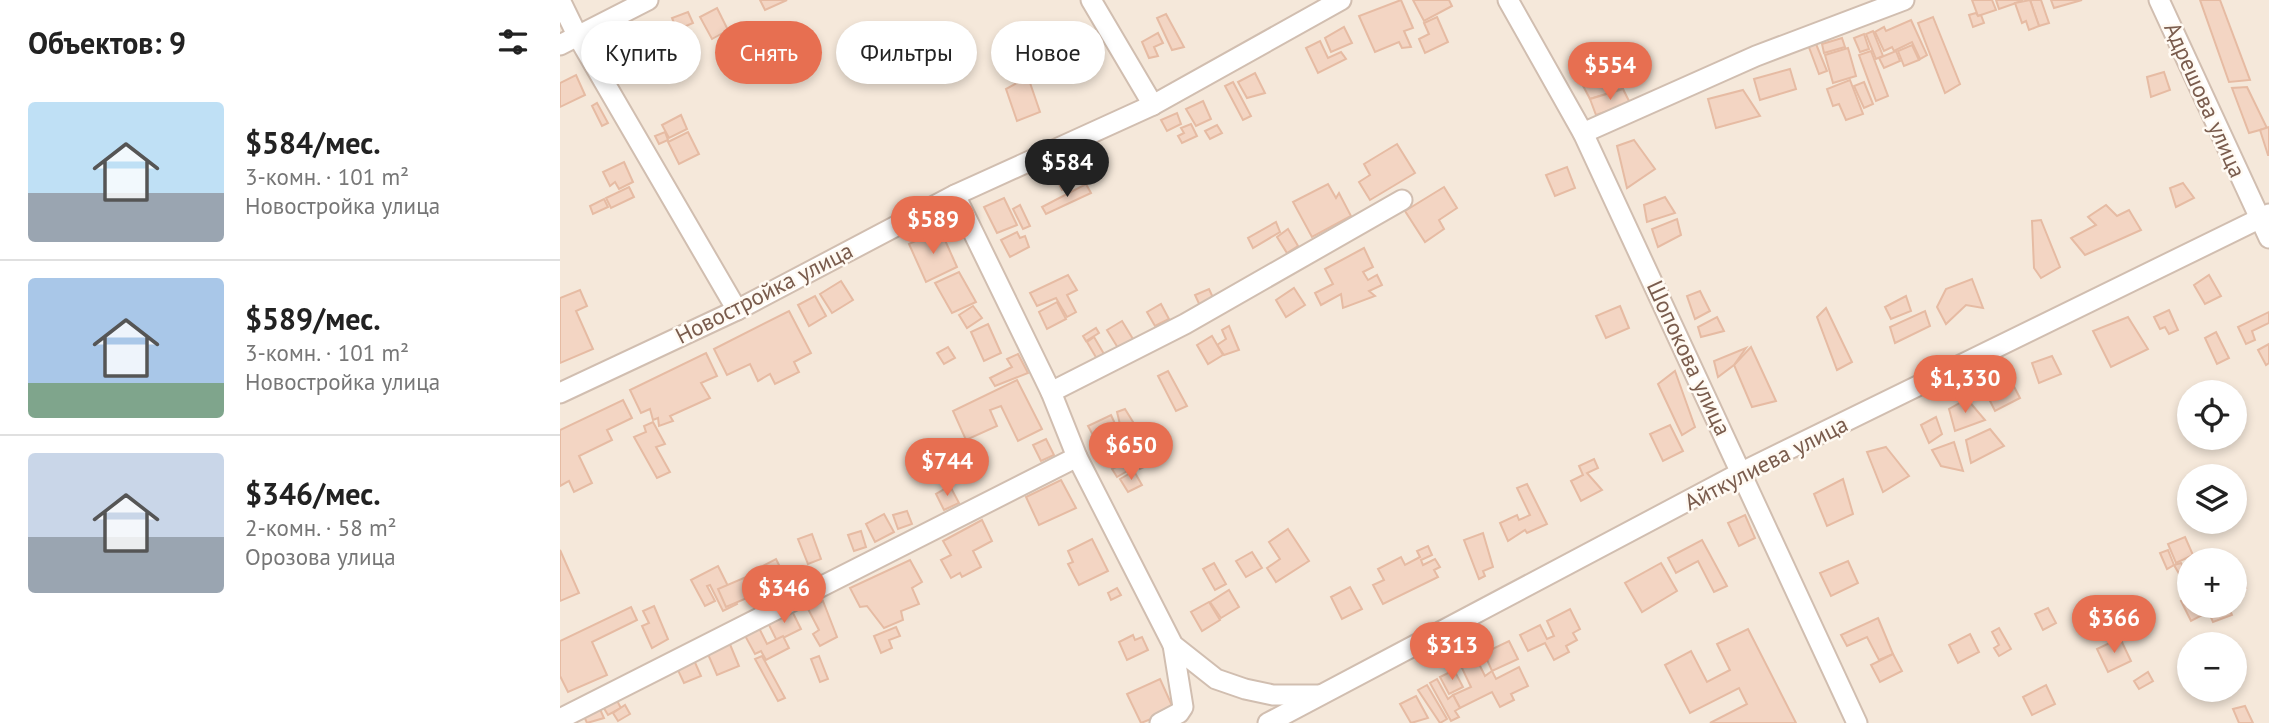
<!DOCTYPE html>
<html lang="ru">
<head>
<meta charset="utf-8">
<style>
	body { margin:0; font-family:"PT Sans",sans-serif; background:#f2f2f2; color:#222; height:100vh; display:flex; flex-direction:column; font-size:26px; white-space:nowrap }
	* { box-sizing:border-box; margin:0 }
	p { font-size:23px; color:#767676 }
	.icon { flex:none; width:38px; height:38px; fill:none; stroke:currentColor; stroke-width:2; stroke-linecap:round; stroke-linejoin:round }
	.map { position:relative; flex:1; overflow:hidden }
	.details { display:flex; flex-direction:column; background:#fff; width:560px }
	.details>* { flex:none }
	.banner { position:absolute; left:21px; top:21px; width:665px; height:63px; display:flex; gap:14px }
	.tools { position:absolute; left:1617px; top:380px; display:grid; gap:14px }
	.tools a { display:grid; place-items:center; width:70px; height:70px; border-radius:50%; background:#fff; box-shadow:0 4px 10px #0003; font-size:35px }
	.price { position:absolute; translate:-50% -60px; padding:0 16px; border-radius:24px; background:#e76f51; color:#fff; font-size:23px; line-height:46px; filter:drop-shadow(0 2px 4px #0008) }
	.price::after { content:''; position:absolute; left:50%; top:42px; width:21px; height:16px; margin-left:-10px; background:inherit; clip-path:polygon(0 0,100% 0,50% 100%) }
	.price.selected { background:#222; color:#fff }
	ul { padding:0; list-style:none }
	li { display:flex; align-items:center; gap:21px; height:175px; padding:0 28px }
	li+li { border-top:2px solid #e0e0e0 }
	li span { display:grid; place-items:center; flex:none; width:196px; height:140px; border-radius:7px; color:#555 }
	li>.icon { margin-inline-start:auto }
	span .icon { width:84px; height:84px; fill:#fffc; stroke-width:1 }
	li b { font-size:30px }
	h2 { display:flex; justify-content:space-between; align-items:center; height:84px; padding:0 28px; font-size:30px }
	.tag { padding:0 24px; border-radius:32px; background:#fff; box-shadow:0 4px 10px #0003; font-size:24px; line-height:63px }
	.tag.selected { background:#e76f51; color:#fff }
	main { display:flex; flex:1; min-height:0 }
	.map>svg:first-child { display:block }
	.residential { fill:#f5e8da; fill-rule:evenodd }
	.building { fill:#f3d5c3; stroke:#e6bba3; stroke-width:2 }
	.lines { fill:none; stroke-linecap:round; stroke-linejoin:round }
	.minor-casing { stroke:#d1beb0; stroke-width:23 }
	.minor { stroke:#fff; stroke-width:19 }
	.labels { text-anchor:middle; stroke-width:5; stroke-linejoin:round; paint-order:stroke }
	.street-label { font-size:23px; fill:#7a5c4d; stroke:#fffaf3 }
</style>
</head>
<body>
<main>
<section class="details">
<h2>Объектов: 9<svg class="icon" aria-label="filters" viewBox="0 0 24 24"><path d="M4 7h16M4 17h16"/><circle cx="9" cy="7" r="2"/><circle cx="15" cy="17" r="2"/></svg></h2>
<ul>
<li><span style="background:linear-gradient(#bfe0f5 65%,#9aa5b1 0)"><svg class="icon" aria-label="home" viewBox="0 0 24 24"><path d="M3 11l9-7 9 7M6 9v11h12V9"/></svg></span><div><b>$584/мес.</b><p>3-комн. · 101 m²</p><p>Новостройка улица</p></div></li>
<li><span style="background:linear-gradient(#a9c7e8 75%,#7fa58c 0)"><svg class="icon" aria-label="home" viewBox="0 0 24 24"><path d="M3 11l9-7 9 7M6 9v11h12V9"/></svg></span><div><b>$589/мес.</b><p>3-комн. · 101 m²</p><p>Новостройка улица</p></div></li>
<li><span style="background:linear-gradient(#c9d6e8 60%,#9aa5b1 0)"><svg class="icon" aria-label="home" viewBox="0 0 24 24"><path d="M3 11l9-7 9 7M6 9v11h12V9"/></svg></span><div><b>$346/мес.</b><p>2-комн. · 58 m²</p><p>Орозова улица</p></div></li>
</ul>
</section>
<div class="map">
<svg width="1709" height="723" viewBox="0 0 1709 723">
	<rect width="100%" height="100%" fill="#fdf6ec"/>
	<path class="residential" d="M0 0H1709V723H0ZM1629 392H1675V438H1629ZM1629 476H1675V522H1629ZM1629 560H1675V606H1629ZM1629 644H1675V690H1629Z"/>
	<g class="building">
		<polygon points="200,0 227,0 205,10"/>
		<polygon points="841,0 853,28 844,31 851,47 842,48 839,42 815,52 799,16"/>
		<polygon points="853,0 889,0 892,6 864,21"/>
		<polygon points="1412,0 1432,0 1436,10 1418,16"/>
		<polygon points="1436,0 1462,0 1462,1 1439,9"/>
		<polygon points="1470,0 1481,0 1489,23 1479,26"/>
		<polygon points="1470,0 1479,26 1469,30 1466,21 1462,23 1455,3"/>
		<polygon points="1491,0 1522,0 1494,8"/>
		<polygon points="1640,0 1660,0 1690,80 1669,82"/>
		<polygon points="157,8 168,30 152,39 140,17"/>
		<polygon points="128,12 133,23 117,30 112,18"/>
		<polygon points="1416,13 1418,16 1421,15 1424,23 1413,27 1409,15"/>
		<polygon points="606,14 624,47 612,50 597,18"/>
		<polygon points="877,17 888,42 865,53 859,39 869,34 864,23"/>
		<polygon points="1373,17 1400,84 1385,93 1358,23"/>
		<polygon points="1351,20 1367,55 1360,59 1352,42 1334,51 1332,47 1324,51 1315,32 1324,27 1326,31"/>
		<polygon points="784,27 792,43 771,52 765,38"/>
		<polygon points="78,29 82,38 95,32 107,60 98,64 100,68 85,75 80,65 89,62 81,43 75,46 70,33"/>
		<polygon points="1313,31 1323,56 1316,59 1306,34"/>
		<polygon points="598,33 603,43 594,47 598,56 589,58 582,42"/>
		<polygon points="1304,34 1309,49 1300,52 1294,38"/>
		<polygon points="119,37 124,48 110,54 105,43"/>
		<polygon points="1282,38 1285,47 1264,53 1262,44"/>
		<polygon points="1254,39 1267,71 1259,74 1247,42"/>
		<polygon points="760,41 768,58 781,52 786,59 758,73 746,48"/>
		<polygon points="1352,45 1359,60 1344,66 1338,51"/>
		<polygon points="1288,48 1296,76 1273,83 1265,55"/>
		<polygon points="1311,51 1328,96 1316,101 1299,55"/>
		<polygon points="1336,51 1340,61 1324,68 1319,58"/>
		<polygon points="1052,66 1063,89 1030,99 1020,80 1039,68"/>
		<polygon points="1230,69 1236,89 1200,100 1194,79"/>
		<polygon points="1604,72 1610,90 1591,97 1587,77"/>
		<polygon points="695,73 705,93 687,98 678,82"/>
		<polygon points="16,75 25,95 0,107 0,83"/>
		<polygon points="468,77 480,112 457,121 446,89"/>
		<polygon points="1290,80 1303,114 1286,120 1279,104 1273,106 1267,89"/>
		<polygon points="673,82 691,116 683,120 665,86"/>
		<polygon points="1304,82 1313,104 1304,108 1294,86"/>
		<polygon points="1687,87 1707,128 1689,133 1672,88"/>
		<polygon points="1063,89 1070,103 1036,115 1030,99"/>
		<polygon points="1183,90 1200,116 1156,128 1148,99"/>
		<polygon points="643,101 651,119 636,126 626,109"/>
		<polygon points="37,103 48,123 42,126 32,106"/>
		<polygon points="617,113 621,124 607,131 601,120"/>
		<polygon points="121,115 127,129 109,138 102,125"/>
		<polygon points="631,124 637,136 622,143 618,136 624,133 621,128"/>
		<polygon points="657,125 662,133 650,139 645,131"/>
		<polygon points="1709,127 1709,155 1708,155 1700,130"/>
		<polygon points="105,132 108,140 99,144 95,136"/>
		<polygon points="128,132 139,154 119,164 108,142"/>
		<polygon points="1074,140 1095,169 1067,188 1057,146"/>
		<polygon points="837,144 855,173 810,200 799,182 810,175 804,164"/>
		<polygon points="64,162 73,182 59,189 55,182 50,186 43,172"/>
		<polygon points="513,163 522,180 502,190 495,176 491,178 488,175"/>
		<polygon points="1007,167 1015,188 995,196 986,175"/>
		<polygon points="1623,183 1634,198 1616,207 1610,188"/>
		<polygon points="526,184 531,193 486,214 482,207"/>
		<polygon points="768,184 776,198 779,193 791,216 752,237 733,202"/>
		<polygon points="69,187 74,197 51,208 46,198"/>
		<polygon points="884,187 897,208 879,220 884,229 865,242 845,211"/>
		<polygon points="1105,197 1115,213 1087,222 1084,205"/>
		<polygon points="444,198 457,225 437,233 424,207"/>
		<polygon points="44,199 48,207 33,214 30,206"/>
		<polygon points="460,205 470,226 463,229 453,209"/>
		<polygon points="1546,205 1557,216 1569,210 1581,230 1525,255 1511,238 1536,225 1528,217"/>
		<polygon points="1117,219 1121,235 1098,247 1092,229"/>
		<polygon points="1481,220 1500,267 1481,278 1474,268 1472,221"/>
		<polygon points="716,222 720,232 693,248 688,238"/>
		<polygon points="380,229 397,267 366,282 349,244"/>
		<polygon points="728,229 738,246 727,253 717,237"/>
		<polygon points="457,232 460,238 465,236 469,247 450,257 441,240"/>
		<polygon points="804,248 813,267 803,272 808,280 817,275 822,285 809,291 815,296 783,308 781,294 761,305 755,293 773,284 765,269"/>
		<polygon points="399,272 416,302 392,313 375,283"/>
		<polygon points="508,275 517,290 507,295 516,312 507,317 496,298 477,306 470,293"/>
		<polygon points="1649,275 1661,296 1645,304 1634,285"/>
		<polygon points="1412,279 1423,308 1406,305 1386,324 1377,307 1386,289"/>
		<polygon points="281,281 293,300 272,313 260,294"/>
		<polygon points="734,288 745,305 726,317 716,300"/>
		<polygon points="649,289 655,302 641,308 635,295"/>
		<polygon points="20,290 27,306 16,311 33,349 0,363 0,298"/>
		<polygon points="1140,291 1150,311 1135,319 1127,296"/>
		<polygon points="255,296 266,316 249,326 238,305"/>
		<polygon points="1346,296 1351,311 1331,319 1325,307"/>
		<polygon points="497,302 506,319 487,329 479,312"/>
		<polygon points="601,304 609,319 595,326 587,312"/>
		<polygon points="413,306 422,318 407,328 399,315"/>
		<polygon points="1060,306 1069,328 1046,338 1036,316"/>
		<polygon points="1266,308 1292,362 1277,370 1257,317"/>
		<polygon points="1609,310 1618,330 1609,334 1605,327 1600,329 1594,317"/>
		<polygon points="229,311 251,353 234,362 239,372 215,384 210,374 198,381 190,364 167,375 154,349"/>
		<polygon points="1365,311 1370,326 1335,343 1330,327"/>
		<polygon points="1709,312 1709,323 1692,331 1695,340 1686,344 1678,327"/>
		<polygon points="1157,317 1164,331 1141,337 1138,327"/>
		<polygon points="1568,317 1588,349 1551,367 1533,331"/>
		<polygon points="562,321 573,339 558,348 547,330"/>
		<polygon points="428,324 441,353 424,361 411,332"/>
		<polygon points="669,326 679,350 664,355 657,345 666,339 662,330"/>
		<polygon points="536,328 539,333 526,341 523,336"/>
		<polygon points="1656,332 1669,358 1657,364 1645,338"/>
		<polygon points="652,336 663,355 648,364 637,345"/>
		<polygon points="534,337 544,354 537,359 527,342"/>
		<polygon points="1709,344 1709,363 1706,365 1698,350"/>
		<polygon points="388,347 395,358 384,364 377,353"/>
		<polygon points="1191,347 1216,401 1192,407 1174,365"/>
		<polygon points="1186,348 1174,365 1158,377 1154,361"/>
		<polygon points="146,353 157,376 141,383 150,398 110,416 113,421 99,426 98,418 93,420 90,409 81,413 70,390"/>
		<polygon points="458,354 468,373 435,386 430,378 452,367 447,359"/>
		<polygon points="1492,356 1501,374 1479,383 1472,363"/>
		<polygon points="608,371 627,406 616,411 598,376"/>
		<polygon points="1115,371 1135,427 1122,435 1098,384"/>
		<polygon points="1446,371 1460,398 1435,411 1421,383"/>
		<polygon points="457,380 482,429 458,441 441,406 430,410 437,426 406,440 393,411"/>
		<polygon points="1407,399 1425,420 1395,431 1389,409"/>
		<polygon points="63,400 72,418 47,430 52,440 19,456 32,483 14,492 9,481 0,486 0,430"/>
		<polygon points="565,409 578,430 563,437 557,412"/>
		<polygon points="551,415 557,428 535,439 528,426"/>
		<polygon points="1376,417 1382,434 1369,443 1361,425"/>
		<polygon points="93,422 105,444 96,447 110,472 97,478 74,437 86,432 84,426"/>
		<polygon points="1110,425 1123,451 1103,461 1090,434"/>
		<polygon points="1430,429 1444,446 1411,463 1406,440"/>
		<polygon points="563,437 571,449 548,460 543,448"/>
		<polygon points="486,439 494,455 481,461 473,445"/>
		<polygon points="593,442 602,458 580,469 572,453"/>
		<polygon points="1394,442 1403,471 1381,466 1372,450"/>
		<polygon points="1326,447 1349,476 1323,492 1307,452"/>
		<polygon points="572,459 576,466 557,477 552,469"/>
		<polygon points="1034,459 1038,468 1027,473 1042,490 1021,501 1011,481 1023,475 1019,466"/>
		<polygon points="574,471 582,485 568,492 560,479"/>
		<polygon points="1283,479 1293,514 1267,526 1254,494"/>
		<polygon points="501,480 516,508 479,525 466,497"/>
		<polygon points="967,484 987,524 967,533 965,530 948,541 940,523 957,515 959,520 970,515 957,488"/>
		<polygon points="390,486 399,503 384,510 376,494"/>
		<polygon points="347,511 352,524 338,529 333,515"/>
		<polygon points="324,514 334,532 315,542 306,524"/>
		<polygon points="1185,515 1195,538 1179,546 1168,523"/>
		<polygon points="422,520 432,541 413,551 421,567 402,577 400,573 391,578 381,560 391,555 383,541"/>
		<polygon points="728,529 749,561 716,582 707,568 720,559 709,542"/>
		<polygon points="301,531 306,547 294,551 288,535"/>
		<polygon points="923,533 933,567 923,571 925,576 919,579 904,540"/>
		<polygon points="252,534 261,559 248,564 238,539"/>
		<polygon points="1625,537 1633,555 1616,563 1608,544"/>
		<polygon points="532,539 548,571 519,585 508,564 513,562 508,551"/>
		<polygon points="1142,540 1167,586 1154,592 1138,561 1116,573 1108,558"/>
		<polygon points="868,546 872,555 861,560 863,565 875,559 880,567 874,570 878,577 823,604 813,585 824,580 818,569 841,557 845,565 860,557 857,551"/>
		<polygon points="0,550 19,593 0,601"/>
		<polygon points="1608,550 1614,565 1607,569 1600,553"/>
		<polygon points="692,552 702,568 686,577 676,561"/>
		<polygon points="216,559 221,569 216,572 221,582 204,591 193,571"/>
		<polygon points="350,560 362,582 352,588 359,604 341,611 343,620 324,628 307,606 300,607 290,588"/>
		<polygon points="1288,561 1298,583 1271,596 1260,573"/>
		<polygon points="654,563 666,584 655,590 643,569"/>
		<polygon points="1101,563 1117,591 1082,612 1065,583"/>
		<polygon points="1621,563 1627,573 1621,577 1614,565"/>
		<polygon points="158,566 177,604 163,611 150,585 147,586 155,601 145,606 131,580"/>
		<polygon points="1677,567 1686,588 1675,592 1675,568"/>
		<polygon points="186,577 194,595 166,607 158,589"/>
		<polygon points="790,587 802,609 782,619 771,597"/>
		<polygon points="557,588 561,595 551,600 548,593"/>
		<polygon points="669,590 679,607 661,618 650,602"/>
		<polygon points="1629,597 1629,606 1645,606 1648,612 1631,621 1621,601"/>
		<polygon points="263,601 277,637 260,646 253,634 259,630 248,609"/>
		<polygon points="649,602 660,620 642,631 631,612"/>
		<polygon points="94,606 108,639 92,648 82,626 89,623 83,611"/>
		<polygon points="1664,606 1668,606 1672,615 1653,622 1649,613"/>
		<polygon points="71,607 77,620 32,642 47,675 8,692 0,676 0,641"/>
		<polygon points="1488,608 1496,623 1483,630 1475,614"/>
		<polygon points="231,609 241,629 217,641 207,621"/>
		<polygon points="1010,609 1020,629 1013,633 1017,640 1006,646 1009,652 994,660 985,643 968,651 960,635 980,625 987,639 994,636 987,621"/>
		<polygon points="1318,618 1333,654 1319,660 1307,637 1287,646 1281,635"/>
		<polygon points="197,624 207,644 223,636 229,648 206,660 201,651 195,654 183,632"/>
		<polygon points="336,627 340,636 329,640 332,648 321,653 314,636"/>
		<polygon points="1439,628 1451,649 1439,656 1434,648 1439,645 1432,632"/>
		<polygon points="1188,629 1236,723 1150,723 1187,704 1179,688 1130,713 1105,665 1131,651 1147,682 1170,670 1157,644"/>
		<polygon points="1410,634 1419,652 1398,663 1389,645"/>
		<polygon points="573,635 575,640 582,637 588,650 567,660 559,642"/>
		<polygon points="1560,638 1571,661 1548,672 1537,649"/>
		<polygon points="949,641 958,659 932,671 924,653"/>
		<polygon points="169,642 179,666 157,675 147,652"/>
		<polygon points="1333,654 1342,671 1320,682 1311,665"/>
		<polygon points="202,656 225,698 218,701 195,659"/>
		<polygon points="259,656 268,679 260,682 251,659"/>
		<polygon points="133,658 141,676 124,683 116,666"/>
		<polygon points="916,658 925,676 932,671 936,679 959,667 968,686 951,694 954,700 940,707 932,692 900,708 893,695 911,687 901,666"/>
		<polygon points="894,670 903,687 889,694 880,677"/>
		<polygon points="1588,672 1593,681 1579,689 1574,681"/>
		<polygon points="600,679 614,710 581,723 567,694"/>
		<polygon points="877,679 888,699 893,695 900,708 895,711 899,717 891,721 870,683"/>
		<polygon points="867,685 887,719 880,723 858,690"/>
		<polygon points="1486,685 1495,704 1472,715 1463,697"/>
		<polygon points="856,696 868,718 851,723 840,704"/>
		<polygon points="55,697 61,708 48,715 42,705"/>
		<polygon points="65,705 70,714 58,721 53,713"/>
		<polygon points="1685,706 1693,723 1679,723 1673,709"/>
		<polygon points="39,707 44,718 27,723 23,714"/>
	</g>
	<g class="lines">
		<g class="minor-casing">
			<g id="minor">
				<polyline points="0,0 18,37 177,310"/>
				<polyline points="531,0 593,105"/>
				<polyline points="948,0 1023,133 1297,723"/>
				<polyline points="1599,0 1709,238"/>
				<polyline points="0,45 88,0"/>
				<polyline points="1023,133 1196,56 1344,0"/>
				<polyline points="395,195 491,392 517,457 613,645 656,679 685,689 713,695 759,695"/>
				<polyline points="491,392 625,324 842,200"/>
				<polyline points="0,393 177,310 395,195 593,105 781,0"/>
				<polyline points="0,719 517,457"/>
				<polyline points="600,723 619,713 623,707 613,645"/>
				<polyline points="708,723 1182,472 1709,214"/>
			</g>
		</g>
		<use href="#minor" class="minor"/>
	</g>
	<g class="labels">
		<g class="street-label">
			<text transform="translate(1645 100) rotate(66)" y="8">Адрешова улица</text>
			<text transform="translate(204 293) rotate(-27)" y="8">Новостройка улица</text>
			<text transform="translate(1129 358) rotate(65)" y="8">Шопокова улица</text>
			<text transform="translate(1206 463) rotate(-27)" y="8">Айткулиева улица</text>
		</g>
	</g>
</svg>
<div class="tools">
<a><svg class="icon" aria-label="locate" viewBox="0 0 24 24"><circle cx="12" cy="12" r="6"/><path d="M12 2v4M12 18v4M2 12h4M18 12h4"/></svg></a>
<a><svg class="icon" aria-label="layers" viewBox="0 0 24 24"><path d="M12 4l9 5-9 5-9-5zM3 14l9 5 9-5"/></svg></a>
<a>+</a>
<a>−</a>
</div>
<b class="price" style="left:1050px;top:102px">$554</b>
<b class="price selected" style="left:507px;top:199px">$584</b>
<b class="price" style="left:373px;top:256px">$589</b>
<b class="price" style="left:1405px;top:415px">$1,330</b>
<b class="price" style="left:571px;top:482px">$650</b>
<b class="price" style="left:387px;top:498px">$744</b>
<b class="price" style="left:224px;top:625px">$346</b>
<b class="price" style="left:1554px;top:655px">$366</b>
<b class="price" style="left:892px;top:682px">$313</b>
<div class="banner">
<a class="tag">Купить</a>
<a class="tag selected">Снять</a>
<a class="tag">Фильтры</a>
<a class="tag">Новое</a>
</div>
</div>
</main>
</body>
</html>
